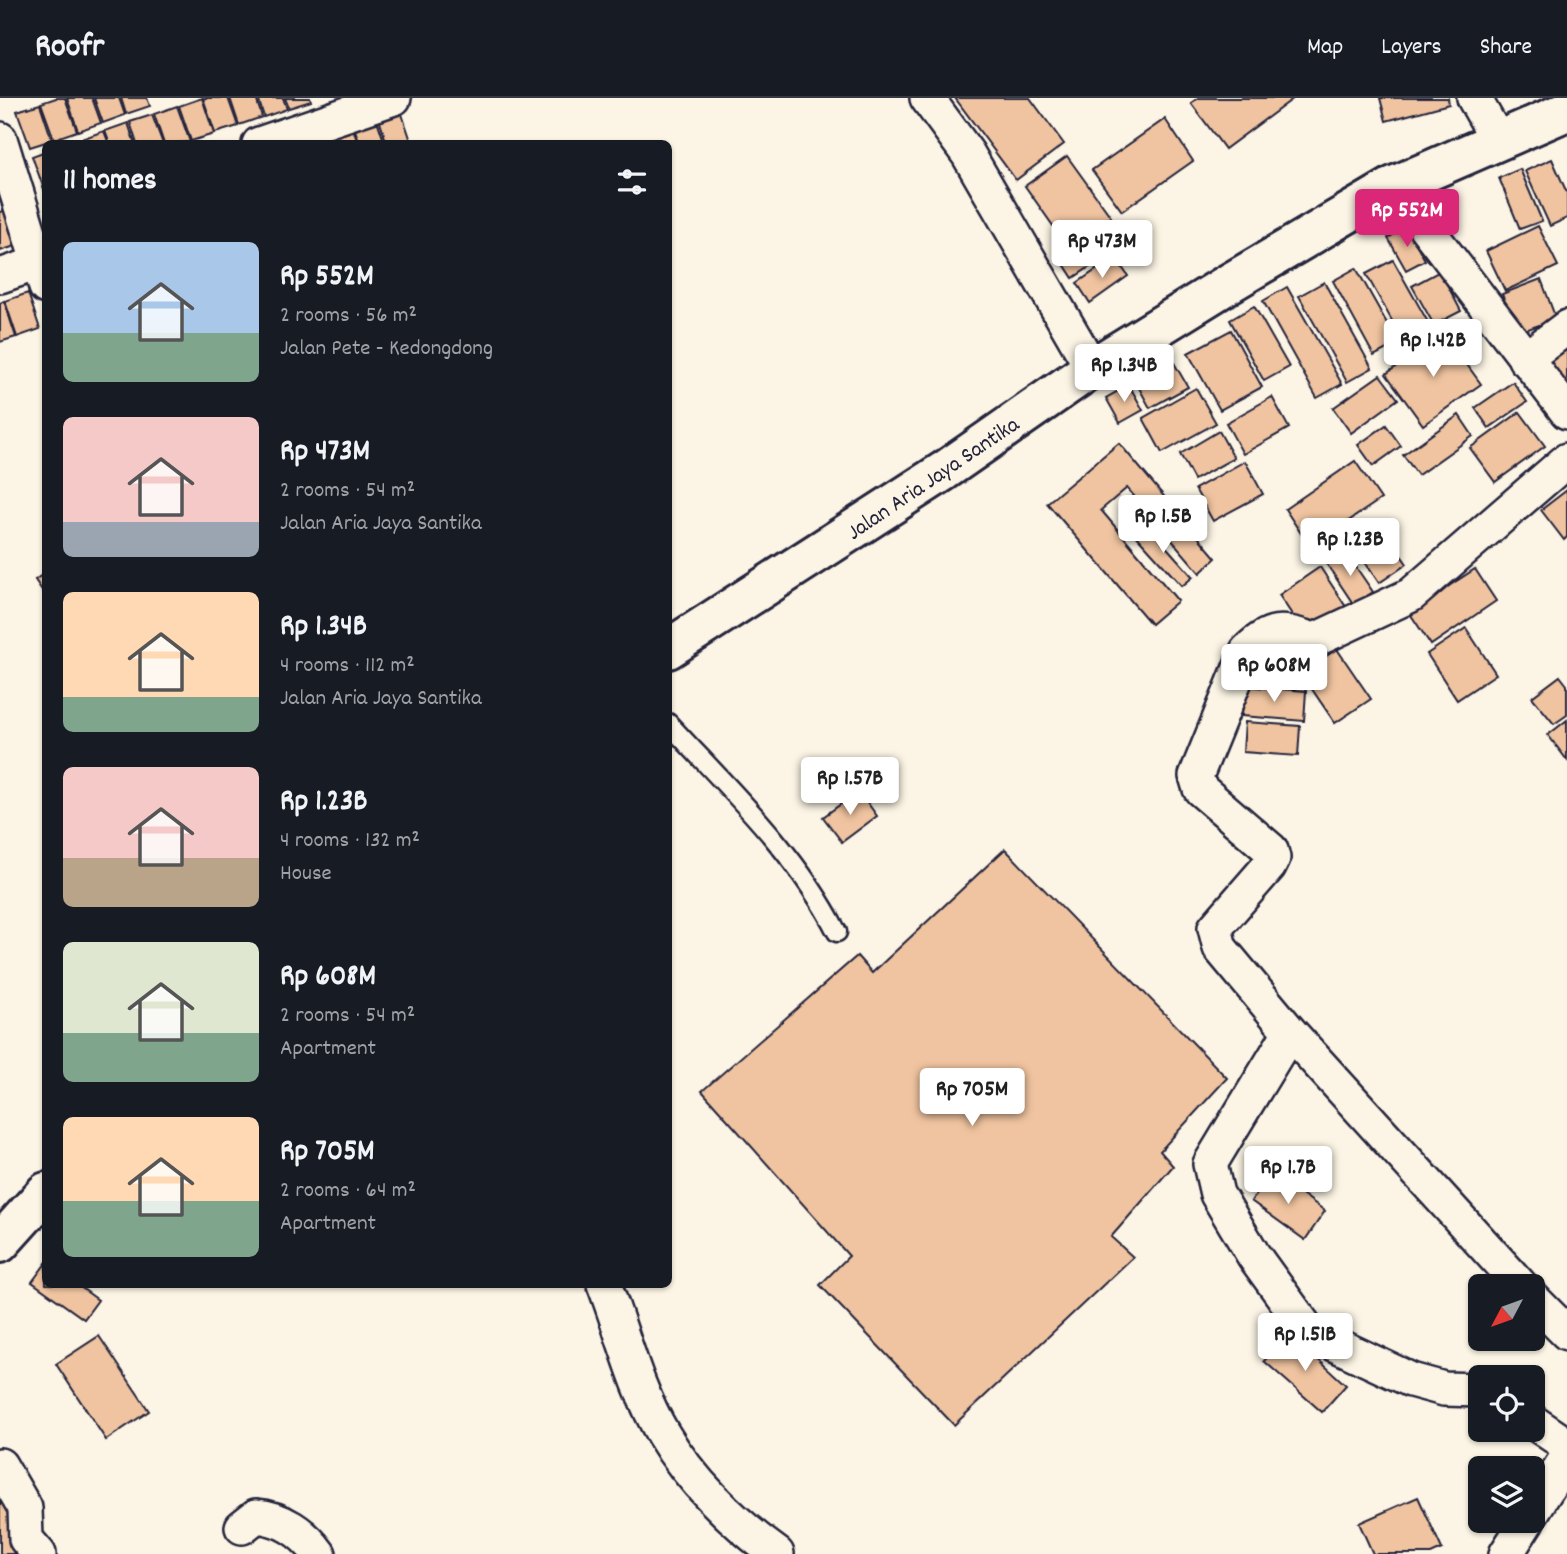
<!DOCTYPE html>
<html lang="en">
<head>
<meta charset="utf-8">
<style>
	body { margin:0; font-family:Dekko,sans-serif; background:#242831; color:#f1f3f6; height:100vh; display:flex; flex-direction:column; font-size:26px; white-space:nowrap }
	* { box-sizing:border-box; margin:0 }
	p { font-size:23px; color:#9ea1a6 }
	.icon { flex:none; width:38px; height:38px; fill:none; stroke:currentColor; stroke-width:2; stroke-linecap:round; stroke-linejoin:round }
	.map { position:relative; flex:1; overflow:hidden }
	.drawer { position:absolute; left:42px; top:42px; width:630px; height:1148px; display:flex; flex-direction:column; background:#171b24; border-radius:10px; box-shadow:0 2px 5px #0004 }
	.drawer>* { flex:none }
	.needle { width:46px; rotate:229deg }
	.tools { position:absolute; left:1468px; top:1176px; display:grid; gap:14px }
	.tools a { display:grid; place-items:center; width:77px; height:77px; border-radius:10px; background:#171b24; box-shadow:0 2px 5px #0004; font-size:35px }
	.price { position:absolute; translate:-50% -60px; padding:0 16px; border-radius:7px; background:#fff; color:#222; font-size:23px; line-height:46px; filter:drop-shadow(0 2px 4px #0008) }
	.price::after { content:''; position:absolute; left:50%; top:42px; width:21px; height:16px; margin-left:-10px; background:inherit; clip-path:polygon(0 0,100% 0,50% 100%) }
	.price.current { background:#db2777; color:#fff }
	ul { padding:0; list-style:none }
	li { display:flex; align-items:center; gap:21px; height:175px; padding:0 21px }
	li span { display:grid; place-items:center; flex:none; width:196px; height:140px; border-radius:10px; color:#555 }
	li>.icon { margin-inline-start:auto }
	span .icon { width:84px; height:84px; fill:#fffc; stroke-width:1 }
	li b { font-size:30px }
	h2 { display:flex; justify-content:space-between; align-items:center; height:84px; padding:0 21px; font-size:30px }
	header { display:flex; align-items:center; gap:42px; box-sizing:border-box; height:98px; padding:0 35px; background:#171b24; border-bottom:2px solid #363941 }
	header strong { font-size:33px }
	nav { display:flex; gap:38px; margin-inline-start:auto; font-size:24px }
	.map>svg:first-child { display:block }
	.building { fill:#f0c4a0; stroke:#22223b; stroke-width:2 }
	.lines { fill:none; stroke-linecap:round; stroke-linejoin:round }
	.service-casing { stroke:#22223b; stroke-width:23 }
	.minor-casing { stroke:#22223b; stroke-width:38 }
	.tertiary-casing { stroke:#22223b; stroke-width:44 }
	.service { stroke:#fcf5e5; stroke-width:18 }
	.minor { stroke:#fcf5e5; stroke-width:33 }
	.tertiary { stroke:#fcf5e5; stroke-width:38 }
	.labels { text-anchor:middle; stroke-width:6; stroke-linejoin:round; paint-order:stroke }
	.street-label { font-size:23px; fill:#22223b; stroke:#fcf5e5 }
</style>
</head>
<body>
<header>
<strong>Roofr</strong>
<nav><a>Map</a><a>Layers</a><a>Share</a></nav>
</header>
<div class="map">
<svg width="1567" height="1456" viewBox="0 0 1567 1456">
	<rect width="100%" height="100%" fill="#fcf5e5"/>
	<filter id="ink" filterUnits="userSpaceOnUse"><feTurbulence type="fractalNoise" baseFrequency=".0143" numOctaves="2"/><feDisplacementMap in="SourceGraphic" scale="14" xChannelSelector="R" yChannelSelector="G"/><feConvolveMatrix kernelMatrix="1 2 1 2 8 2 1 2 1" color-interpolation-filters="sRGB"/></filter>
	<g filter="url(#ink)">
		<g class="building">
			<polygon points="56,0 65,0 77,33 54,41 41,5"/>
			<polygon points="67,0 92,0 101,25 78,33"/>
			<polygon points="94,0 119,0 125,17 103,25"/>
			<polygon points="121,0 147,0 150,8 126,16"/>
			<polygon points="202,0 214,36 191,43 179,8"/>
			<polygon points="203,0 228,0 238,28 215,35"/>
			<polygon points="230,0 256,0 262,19 239,27"/>
			<polygon points="258,0 283,0 287,11 264,19"/>
			<polygon points="285,0 310,0 311,3 289,10"/>
			<polygon points="955,0 1030,0 1064,46 1016,82"/>
			<polygon points="1198,0 1294,0 1225,51 1191,5"/>
			<polygon points="1380,0 1448,0 1449,6 1386,23"/>
			<polygon points="40,6 52,42 30,49 17,13"/>
			<polygon points="177,8 190,44 164,46 154,16"/>
			<polygon points="401,13 412,46 387,46 379,21"/>
			<polygon points="152,17 163,46 137,46 130,24"/>
			<polygon points="1165,21 1193,63 1122,113 1092,72"/>
			<polygon points="377,22 385,46 360,46 354,29"/>
			<polygon points="128,25 135,46 110,46 105,33"/>
			<polygon points="353,30 358,46 332,46 330,38"/>
			<polygon points="104,33 109,46 83,46 81,41"/>
			<polygon points="46,53 46,93 45,94 32,58"/>
			<polygon points="1067,58 1111,119 1068,149 1025,88"/>
			<polygon points="1552,61 1567,95 1567,120 1550,128 1525,73"/>
			<polygon points="1520,71 1542,123 1520,131 1499,80"/>
			<polygon points="9,111 21,146 0,153 0,114"/>
			<polygon points="1538,128 1558,168 1505,193 1486,153"/>
			<polygon points="1107,129 1120,149 1073,180 1060,160"/>
			<polygon points="1407,129 1425,162 1406,172 1388,140"/>
			<polygon points="1115,159 1128,178 1090,205 1077,185"/>
			<polygon points="1393,162 1433,233 1406,248 1366,176"/>
			<polygon points="1356,170 1398,245 1374,258 1333,183"/>
			<polygon points="1440,173 1461,213 1434,227 1412,188"/>
			<polygon points="1541,181 1556,221 1517,235 1502,196"/>
			<polygon points="1324,184 1372,270 1347,284 1299,198"/>
			<polygon points="1287,189 1342,286 1317,300 1263,203"/>
			<polygon points="28,195 40,231 17,239 5,203"/>
			<polygon points="4,203 16,239 0,244 0,205"/>
			<polygon points="1254,208 1289,269 1264,283 1230,222"/>
			<polygon points="1231,232 1262,289 1220,312 1188,255"/>
			<polygon points="1444,235 1481,286 1423,327 1386,276"/>
			<polygon points="1567,243 1567,294 1539,270"/>
			<polygon points="1170,258 1188,289 1150,310 1133,279"/>
			<polygon points="1380,277 1398,301 1351,335 1333,310"/>
			<polygon points="1513,284 1527,304 1489,330 1475,310"/>
			<polygon points="1129,287 1143,312 1120,325 1106,300"/>
			<polygon points="1196,290 1216,325 1162,355 1143,320"/>
			<polygon points="1272,299 1289,330 1243,356 1226,325"/>
			<polygon points="1520,314 1545,348 1495,384 1470,350"/>
			<polygon points="1459,317 1473,338 1418,377 1403,357"/>
			<polygon points="1386,327 1401,348 1373,368 1358,347"/>
			<polygon points="1219,333 1234,360 1194,382 1180,356"/>
			<polygon points="1119,345 1216,460 1200,475 1127,390 1101,412 1178,503 1151,526 1047,405"/>
			<polygon points="1245,363 1263,396 1213,423 1195,391"/>
			<polygon points="1355,363 1381,401 1310,449 1285,411"/>
			<polygon points="1567,392 1567,439 1564,442 1541,412"/>
			<polygon points="1378,424 1407,466 1379,485 1351,443"/>
			<polygon points="1145,425 1193,479 1182,488 1134,435"/>
			<polygon points="1345,453 1373,494 1354,507 1326,465"/>
			<polygon points="1320,469 1346,509 1305,536 1279,497"/>
			<polygon points="1475,471 1496,503 1431,547 1409,514"/>
			<polygon points="46,474 46,498 35,482"/>
			<polygon points="1466,530 1496,576 1457,602 1427,556"/>
			<polygon points="1337,551 1371,601 1335,625 1301,575"/>
			<polygon points="1560,578 1567,587 1567,617 1554,626 1532,599"/>
			<polygon points="1244,588 1306,593 1304,623 1242,618"/>
			<polygon points="1567,622 1567,662 1548,637"/>
			<polygon points="1245,624 1300,628 1298,658 1243,654"/>
			<polygon points="859,693 877,718 842,744 823,719"/>
			<polygon points="1005,751 1227,980 1160,1053 1173,1068 1111,1139 1133,1159 954,1327 820,1187 849,1158 702,993 857,858 872,875"/>
			<polygon points="1272,1074 1325,1113 1305,1142 1251,1103"/>
			<polygon points="46,1165 46,1186 76,1186 98,1202 84,1221 32,1184"/>
			<polygon points="1289,1235 1346,1287 1322,1314 1264,1263"/>
			<polygon points="99,1238 149,1313 106,1342 56,1266"/>
			<polygon points="1418,1399 1442,1451 1431,1456 1373,1456 1359,1425"/>
			<polygon points="0,1401 7,1408 24,1451 15,1456 0,1456"/>
		</g>
		<g class="lines">
			<g class="service-casing">
				<path id="service" d="M668 625C729 691 796 754 837 834"/>
			</g>
			<g class="minor-casing">
				<g id="minor">
					<polyline points="927,0 968,56 1092,270"/>
					<polyline points="1474,0 1499,44"/>
					<polyline points="0,41 46,189"/>
					<polyline points="259,46 394,0"/>
					<polyline points="1394,88 1567,314"/>
					<polyline points="0,178 38,165"/>
					<polyline points="1525,261 1567,229"/>
					<polyline points="1290,934 1210,1066 1217,1096 1254,1158 1309,1234 1411,1282 1444,1291 1480,1292"/>
					<path d="M604 1186C623 1235 636 1291 663 1336 690 1382 734 1425 777 1456"/>
					<path d="M1521 1188 1290 934 1220 850 1215 830 1269 768 1273 760 1271 752 1200 691 1196 678 1247 553C1273 527 1283 533 1315 542L1411 497 1567 362"/>
					<polyline points="1533,1201 1567,1235"/>
					<polyline points="1533,1324 1567,1347"/>
					<polyline points="0,1367 25,1410 26,1441 39,1456"/>
					<polyline points="1533,1413 1567,1359"/>
					<path d="M242 1429 256 1418C282 1420 304 1435 319 1456"/>
					<polyline points="1506,1456 1527,1423"/>
				</g>
			</g>
			<g class="tertiary-casing">
				<g id="tertiary">
					<polyline points="668,551 944,373 1092,270 1228,186 1394,88 1567,13"/>
					<polyline points="0,1145 46,1094"/>
				</g>
			</g>
			<use href="#service" class="service"/>
			<use href="#minor" class="minor"/>
			<use href="#tertiary" class="tertiary"/>
		</g>
	</g>
	<g class="labels">
		<g class="street-label">
			<text transform="translate(932 379) rotate(-34)" y="8">Jalan Aria Jaya Santika</text>
		</g>
	</g>
</svg>
<div class="tools">
<a><svg class="needle" viewBox="-14 -14 28 28"><path d="M0-13l5 13h-10z" fill="#e53935"/><path d="M0 13l5-13h-10z" fill="#9ea1a6"/></svg></a>
<a><svg class="icon" aria-label="locate" viewBox="0 0 24 24"><circle cx="12" cy="12" r="6"/><path d="M12 2v4M12 18v4M2 12h4M18 12h4"/></svg></a>
<a><svg class="icon" aria-label="layers" viewBox="0 0 24 24"><path d="M12 4l9 5-9 5-9-5zM3 14l9 5 9-5"/></svg></a>
</div>
<b class="price current" style="left:1407px;top:151px">Rp 552M</b>
<b class="price" style="left:1102px;top:182px">Rp 473M</b>
<b class="price" style="left:1433px;top:281px">Rp 1.42B</b>
<b class="price" style="left:1124px;top:306px">Rp 1.34B</b>
<b class="price" style="left:1163px;top:457px">Rp 1.5B</b>
<b class="price" style="left:1350px;top:480px">Rp 1.23B</b>
<b class="price" style="left:1274px;top:606px">Rp 608M</b>
<b class="price" style="left:850px;top:719px">Rp 1.57B</b>
<b class="price" style="left:972px;top:1030px">Rp 705M</b>
<b class="price" style="left:1288px;top:1108px">Rp 1.7B</b>
<b class="price" style="left:1305px;top:1275px">Rp 1.51B</b>
<section class="drawer">
<h2>11 homes<svg class="icon" aria-label="filters" viewBox="0 0 24 24"><path d="M4 7h16M4 17h16"/><circle cx="9" cy="7" r="2"/><circle cx="15" cy="17" r="2"/></svg></h2>
<ul>
<li><span style="background:linear-gradient(#a9c7e8 65%,#7fa58c 0)"><svg class="icon" aria-label="home" viewBox="0 0 24 24"><path d="M3 11l9-7 9 7M6 9v11h12V9"/></svg></span><div><b>Rp 552M</b><p>2 rooms · 56 m²</p><p>Jalan Pete - Kedongdong</p></div></li>
<li><span style="background:linear-gradient(#f6c9c9 75%,#9aa5b1 0)"><svg class="icon" aria-label="home" viewBox="0 0 24 24"><path d="M3 11l9-7 9 7M6 9v11h12V9"/></svg></span><div><b>Rp 473M</b><p>2 rooms · 54 m²</p><p>Jalan Aria Jaya Santika</p></div></li>
<li><span style="background:linear-gradient(#ffd9b3 75%,#7fa58c 0)"><svg class="icon" aria-label="home" viewBox="0 0 24 24"><path d="M3 11l9-7 9 7M6 9v11h12V9"/></svg></span><div><b>Rp 1.34B</b><p>4 rooms · 112 m²</p><p>Jalan Aria Jaya Santika</p></div></li>
<li><span style="background:linear-gradient(#f6c9c9 65%,#b9a48a 0)"><svg class="icon" aria-label="home" viewBox="0 0 24 24"><path d="M3 11l9-7 9 7M6 9v11h12V9"/></svg></span><div><b>Rp 1.23B</b><p>4 rooms · 132 m²</p><p>House</p></div></li>
<li><span style="background:linear-gradient(#dfe7d0 65%,#7fa58c 0)"><svg class="icon" aria-label="home" viewBox="0 0 24 24"><path d="M3 11l9-7 9 7M6 9v11h12V9"/></svg></span><div><b>Rp 608M</b><p>2 rooms · 54 m²</p><p>Apartment</p></div></li>
<li><span style="background:linear-gradient(#ffd9b3 60%,#7fa58c 0)"><svg class="icon" aria-label="home" viewBox="0 0 24 24"><path d="M3 11l9-7 9 7M6 9v11h12V9"/></svg></span><div><b>Rp 705M</b><p>2 rooms · 64 m²</p><p>Apartment</p></div></li>
</ul>
</section>
</div>
</body>
</html>
